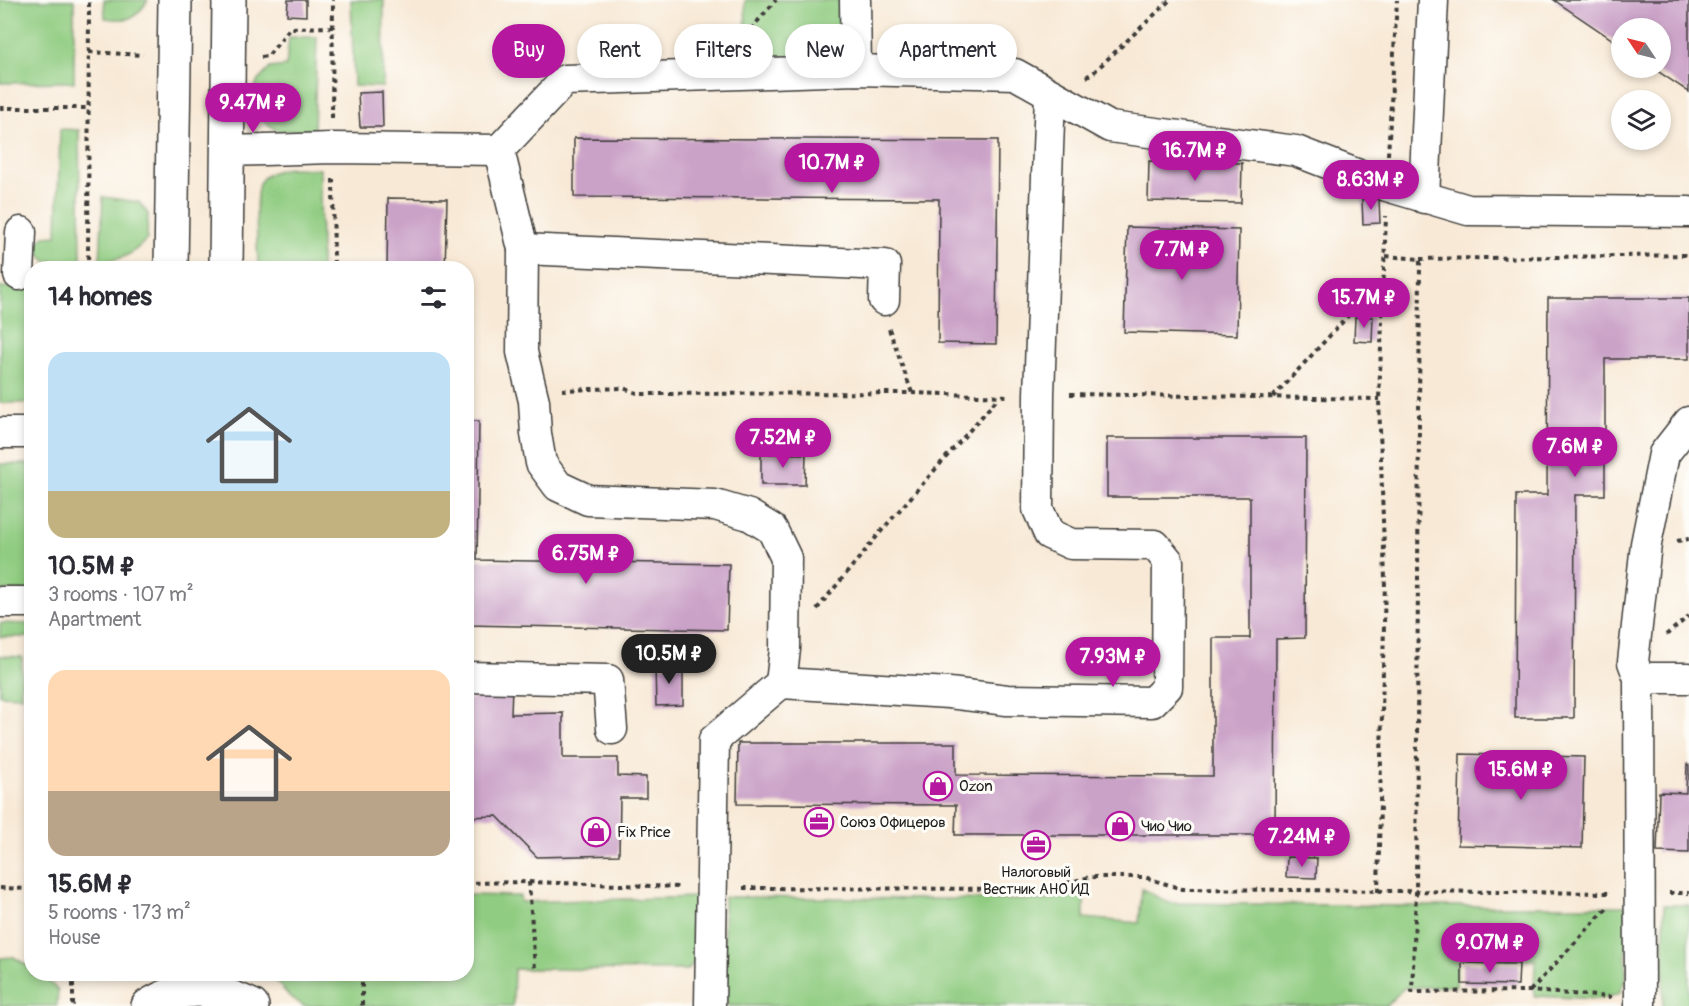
<!DOCTYPE html>
<html lang="en">
<head>
<meta charset="utf-8">
<style>
	body { margin:0; font-family:Pangolin,sans-serif; background:#f7f7f7; color:#2b2b33; height:100vh; display:flex; flex-direction:column; font-size:22px; white-space:nowrap }
	* { box-sizing:border-box; margin:0 }
	p { font-size:20px; color:#7c7c81 }
	.icon { flex:none; width:33px; height:33px; fill:none; stroke:currentColor; stroke-width:2; stroke-linecap:round; stroke-linejoin:round }
	.map { position:relative; flex:1; overflow:hidden }
	.drawer { position:absolute; left:24px; top:261px; width:450px; height:720px; display:flex; flex-direction:column; background:#fff; border-radius:24px; box-shadow:0 3px 9px #0003 }
	.drawer>* { flex:none }
	.guide { position:absolute; left:492px; top:24px; width:570px; height:54px; display:flex; gap:12px }
	.needle { width:39px; rotate:305deg }
	.fabs { position:absolute; left:1611px; top:18px; display:grid; gap:12px }
	.fabs a { display:grid; place-items:center; width:60px; height:60px; border-radius:50%; background:#fff; box-shadow:0 3px 9px #0003; font-size:30px }
	.price { position:absolute; translate:-50% -51px; padding:0 14px; border-radius:21px; background:#b5179e; color:#fff; font-size:20px; line-height:39px; filter:drop-shadow(0 2px 3px #0008) }
	.price::after { content:''; position:absolute; left:50%; top:36px; width:18px; height:14px; margin-left:-9px; background:inherit; clip-path:polygon(0 0,100% 0,50% 100%) }
	.price.selected { background:#222; color:#fff }
	ul { padding:0; list-style:none }
	li { display:grid; align-content:center; gap:12px; height:318px; padding:0 24px }
	li span { display:grid; place-items:center; height:186px; border-radius:18px; color:#555 }
	li>.icon { margin-inline-start:auto }
	span .icon { width:108px; height:108px; fill:#fffc; stroke-width:1 }
	li b { font-size:26px }
	h2 { display:flex; justify-content:space-between; align-items:center; height:72px; padding:0 24px; font-size:26px }
	.chip { padding:0 21px; border-radius:27px; background:#fff; box-shadow:0 3px 9px #0003; font-size:21px; line-height:54px }
	.chip.selected { background:#b5179e; color:#fff }
	.map>svg:first-child { display:block }
	.green { fill:#90cc81; stroke:#56744e; stroke-width:1.5 }
	.building { fill:#caa2c8 }
	.lines { fill:none; stroke-linecap:round; stroke-linejoin:round }
	.minor-casing { stroke:#3d3b38; stroke-width:33 }
	.major-casing { stroke:#3d3b38; stroke-width:36 }
	.path { stroke:#3d3b38; stroke-width:4; stroke-dasharray:4.5 4.5; stroke-linecap:butt }
	.minor { stroke:#fff; stroke-width:30 }
	.major { stroke:#fff; stroke-width:33 }
	.labels { text-anchor:middle; stroke-width:6; stroke-linejoin:round; paint-order:stroke }
	.poi-label { font-size:15px; fill:#1c1c1c; stroke:#fdfcf7; text-anchor:start }
</style>
</head>
<body>
<div class="map">
<svg width="1689" height="1006" viewBox="0 0 1689 1006">
	<rect width="100%" height="100%" fill="#fdfcf7"/>
	<filter id="ink" filterUnits="userSpaceOnUse"><feTurbulence type="fractalNoise" baseFrequency=".0167" numOctaves="2"/><feDisplacementMap in="SourceGraphic" scale="12" xChannelSelector="R" yChannelSelector="G"/><feConvolveMatrix kernelMatrix="1 2 1 2 8 2 1 2 1" color-interpolation-filters="sRGB"/></filter>
	<filter id="wash" filterUnits="userSpaceOnUse"><feTurbulence type="fractalNoise" baseFrequency=".008" numOctaves="4" result="noise"/><feDisplacementMap in="SourceGraphic" scale="24" xChannelSelector="R" yChannelSelector="G"/><feGaussianBlur stdDeviation="1.35" result="paint"/><feColorMatrix in="noise" values="0 0 0 0 0 0 0 0 0 0 0 0 0 0 0 0 0 1.4 0 .05"/><feComposite in="paint" operator="in"/></filter>
	<g filter="url(#wash)">
		<rect width="100%" height="100%" fill="#f8e9d6"/>
		<g class="green">
			<polygon points="0,0 74,0 74,82 0,83"/>
			<path d="M104 0H148C135 21 128 21 105 18Z"/>
			<polygon points="351,0 384,0 383,87 354,86"/>
			<polygon points="745,0 846,0 845,45 839,54 822,62 747,62"/>
			<polygon points="289,37 317,37 314,130 277,131 264,121 255,108 253,95 257,82 270,68 286,66"/>
			<polygon points="60,129 79,130 81,261 46,261 34,249 44,236 57,235"/>
			<path d="M290 168 320 169 321 268H258C258 251 253 195 260 182 266 172 279 170 290 168Z"/>
			<path d="M103 197 139 202 148 214 147 239C131 256 123 259 100 262Z"/>
			<rect x="0" y="287" width="31" height="116"/>
			<rect x="0" y="464" width="31" height="127"/>
			<polygon points="0,623 31,624 31,637 0,637"/>
			<polygon points="0,656 22,657 21,696 0,695"/>
			<polygon points="1084,887 1084,918 1139,923 1142,889 1169,903 1408,906 1627,906 1626,977 1619,994 1600,999 1534,996 1535,960 1457,956 1456,986 1404,988 1386,1006 728,1006 727,1004 724,981 724,897 1046,900"/>
			<polygon points="467,895 520,896 521,902 700,897 697,958 688,970 514,969 513,1006 304,1006 288,995 270,974 466,974"/>
			<polygon points="1664,905 1689,905 1689,1006 1663,1006"/>
			<polygon points="14,957 31,968 32,974 40,974 58,990 57,1006 0,1006 0,958"/>
		</g>
		<g id="blocks">
			<g class="building">
				<polygon points="288,0 306,0 306,16 287,15"/>
				<polygon points="1554,0 1689,0 1689,92 1653,68 1660,68 1660,28 1622,28 1622,46"/>
				<polygon points="382,92 383,127 360,127 358,93"/>
				<polygon points="574,138 998,140 996,344 938,343 939,199 574,197"/>
				<polygon points="1149,161 1242,163 1241,203 1148,201"/>
				<polygon points="388,198 447,199 445,268 387,268"/>
				<polygon points="1362,199 1379,199 1380,223 1363,224"/>
				<polygon points="1127,227 1239,230 1237,335 1124,332"/>
				<polygon points="1548,298 1689,298 1689,359 1605,359 1605,495 1575,495 1574,718 1515,718 1516,495 1547,495"/>
				<polygon points="1355,317 1373,317 1372,342 1354,341"/>
				<polygon points="466,421 479,421 477,560 729,564 727,630 466,625"/>
				<polygon points="1107,438 1306,438 1305,638 1276,639 1275,835 955,835 956,805 737,804 738,743 956,743 956,775 1213,776 1213,638 1250,638 1250,497 1107,497"/>
				<polygon points="761,454 806,454 805,485 761,485"/>
				<polygon points="683,665 683,705 656,706 655,666"/>
				<polygon points="472,685 512,685 511,714 563,713 563,758 618,758 618,776 646,777 646,798 620,798 619,855 537,857 497,816 466,817 466,699 472,699"/>
				<polygon points="1460,754 1584,757 1582,848 1458,845"/>
				<polygon points="1687,764 1689,765 1689,853 1657,852 1659,792 1686,793"/>
				<polygon points="1287,857 1317,858 1316,878 1286,877"/>
				<polygon points="1462,963 1519,964 1518,985 1462,984"/>
			</g>
		</g>
	</g>
	<g filter="url(#ink)">
		<use href="#blocks" fill-opacity="0" stroke="#3d3b38" stroke-width="1.5"/>
		<g class="lines">
			<g class="minor-casing">
				<g id="minor">
					<polyline points="855,0 856,70"/>
					<polyline points="499,150 523,249 522,352 534,401 536,434 541,463 558,486 588,500 715,505 749,515 772,529 786,558 785,649 781,683"/>
					<polyline points="227,151 333,148 499,150 565,80 856,70 1015,74 1110,127 1296,151 1387,186 1468,210 1689,212"/>
					<polyline points="1424,198 1433,0"/>
					<polyline points="523,249 885,265 884,300"/>
					<polyline points="19,275 21,232"/>
					<polyline points="0,433 32,433"/>
					<polyline points="0,602 32,602"/>
					<polyline points="466,677 608,680 612,729"/>
					<polyline points="1639,678 1689,678"/>
					<polyline points="710,1006 714,740 781,683 949,693 1007,700 1152,702 1167,687 1168,561 1155,545 1071,544 1049,534 1038,509 1039,394 1050,95"/>
					<polyline points="1640,1006 1639,678 1633,662 1646,544 1664,454 1689,422"/>
				</g>
			</g>
			<g class="major-casing">
				<g id="major">
					<polyline points="171,268 175,0"/>
					<polyline points="226,268 229,0"/>
					<path d="M148 1006C186 982 214 988 252 1006"/>
				</g>
			</g>
			<g class="path">
				<polyline points="739,43 776,0"/>
				<polyline points="89,52 143,55"/>
				<polyline points="261,57 268,56 290,28 334,27"/>
				<polyline points="1086,77 1094,72 1170,0"/>
				<polyline points="0,108 90,108"/>
				<polyline points="332,118 333,0"/>
				<polyline points="1388,155 1397,0"/>
				<polyline points="333,179 334,268"/>
				<polyline points="1386,256 1420,259 1416,893 1412,992 1530,991 1611,997"/>
				<polyline points="1420,259 1689,255"/>
				<polyline points="88,268 89,0"/>
				<polyline points="889,329 912,393"/>
				<polyline points="562,390 623,388 640,394 912,393 1009,396"/>
				<polyline points="1070,394 1379,399"/>
				<polyline points="1273,397 1384,277"/>
				<polyline points="1677,541 1689,539"/>
				<polyline points="817,609 883,529 998,398"/>
				<polyline points="1666,635 1689,616"/>
				<polyline points="529,882 535,969"/>
				<polyline points="466,883 529,882 681,887"/>
				<polyline points="0,888 32,889"/>
				<polyline points="743,888 1043,889 1090,877 1144,877 1182,889 1610,893"/>
				<polyline points="1378,892 1385,580 1379,399 1386,216"/>
				<polyline points="1669,893 1689,893"/>
				<polyline points="73,974 73,1006"/>
				<polyline points="362,974 362,1006"/>
				<polyline points="1530,991 1609,906"/>
			</g>
			<use href="#minor" class="minor"/>
			<use href="#major" class="major"/>
		</g>
	</g>
	<defs>
		<g id="shop-ring" transform="scale(1.5)"><circle r="9.5" fill="#fdfcf7" stroke="#b5179e" stroke-width="1.5"/><path d="M-5-2.5h2.3a2.7 3.5 0 0 1 5.4 0H5L5.5 6h-11ZM-1.5-2.5h3a1.5 2.3 0 0 0-3 0Z" fill="#b5179e"/></g>
		<g id="office-ring" transform="scale(1.5)"><circle r="9.5" fill="#fdfcf7" stroke="#b5179e" stroke-width="1.5"/><path d="M-6-3h4V-5.5h4V-3h4V5H-6ZM-1-4.5V-3h2v-1.5ZM-6 0V1H6V0Z" fill="#b5179e"/></g>
	</defs>
	<g fill-rule="evenodd">
		<use href="#shop-ring" x="938" y="786"/>
		<use href="#office-ring" x="819" y="822"/>
		<use href="#shop-ring" x="1120" y="826"/>
		<use href="#shop-ring" x="596" y="832"/>
		<use href="#office-ring" x="1036" y="845"/>
	</g>
	<g class="labels">
		<g class="poi-label">
			<text x="959" y="791">Ozon</text>
			<text x="840" y="827">Союз Офицеров</text>
			<text x="1141" y="831">Чио Чио</text>
			<text x="617" y="837">Fix Price</text>
			<text x="1036" y="877" text-anchor="middle">Налоговый<tspan x="1036" dy="17">Вестник АНО ИД</tspan></text>
		</g>
	</g>
</svg>
<div class="fabs">
<a><svg class="needle" viewBox="-14 -14 28 28"><path d="M0-13l5 13h-10z" fill="#e53935"/><path d="M0 13l5-13h-10z" fill="#7c7c81"/></svg></a>
<a><svg class="icon" aria-label="layers" viewBox="0 0 24 24"><path d="M12 4l9 5-9 5-9-5zM3 14l9 5 9-5"/></svg></a>
</div>
<b class="price" style="left:253px;top:134px">9.47M ₽</b>
<b class="price" style="left:1195px;top:182px">16.7M ₽</b>
<b class="price" style="left:832px;top:194px">10.7M ₽</b>
<b class="price" style="left:1371px;top:211px">8.63M ₽</b>
<b class="price" style="left:1182px;top:281px">7.7M ₽</b>
<b class="price" style="left:1364px;top:329px">15.7M ₽</b>
<b class="price" style="left:783px;top:469px">7.52M ₽</b>
<b class="price" style="left:1575px;top:478px">7.6M ₽</b>
<b class="price" style="left:586px;top:585px">6.75M ₽</b>
<b class="price selected" style="left:669px;top:685px">10.5M ₽</b>
<b class="price" style="left:1113px;top:688px">7.93M ₽</b>
<b class="price" style="left:1521px;top:801px">15.6M ₽</b>
<b class="price" style="left:1302px;top:868px">7.24M ₽</b>
<b class="price" style="left:1490px;top:974px">9.07M ₽</b>
<div class="guide">
<a class="chip selected">Buy</a>
<a class="chip">Rent</a>
<a class="chip">Filters</a>
<a class="chip">New</a>
<a class="chip">Apartment</a>
</div>
<section class="drawer">
<h2>14 homes<svg class="icon" aria-label="filters" viewBox="0 0 24 24"><path d="M4 7h16M4 17h16"/><circle cx="9" cy="7" r="2"/><circle cx="15" cy="17" r="2"/></svg></h2>
<ul>
<li><span style="background:linear-gradient(#bfe0f5 75%,#c2b280 0)"><svg class="icon" aria-label="home" viewBox="0 0 24 24"><path d="M3 11l9-7 9 7M6 9v11h12V9"/></svg></span><div><b>10.5M ₽</b><p>3 rooms · 107 m²</p><p>Apartment</p></div></li>
<li><span style="background:linear-gradient(#ffd9b3 65%,#b9a48a 0)"><svg class="icon" aria-label="home" viewBox="0 0 24 24"><path d="M3 11l9-7 9 7M6 9v11h12V9"/></svg></span><div><b>15.6M ₽</b><p>5 rooms · 173 m²</p><p>House</p></div></li>
</ul>
</section>
</div>
</body>
</html>
